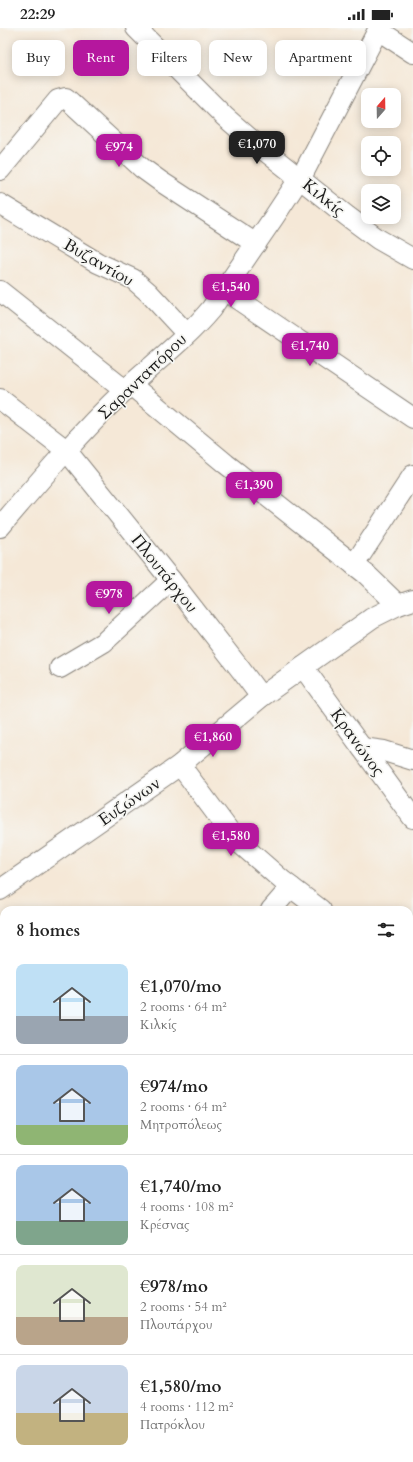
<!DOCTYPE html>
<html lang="en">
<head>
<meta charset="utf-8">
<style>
	body { margin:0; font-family:Cardo,serif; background:#f6f6f6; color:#222; height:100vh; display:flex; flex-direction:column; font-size:15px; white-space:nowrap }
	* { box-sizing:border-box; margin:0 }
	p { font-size:13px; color:#767676 }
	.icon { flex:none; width:22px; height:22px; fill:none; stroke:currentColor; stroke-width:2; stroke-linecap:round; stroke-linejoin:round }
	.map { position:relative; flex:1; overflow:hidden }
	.panel { position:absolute; left:0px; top:878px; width:413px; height:556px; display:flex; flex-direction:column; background:#fff; border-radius:12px 12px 0 0; box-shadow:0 2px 10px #0003 }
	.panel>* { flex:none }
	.top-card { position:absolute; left:12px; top:12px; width:389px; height:36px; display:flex; gap:8px }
	.needle { width:26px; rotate:20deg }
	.fabs { position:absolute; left:361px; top:60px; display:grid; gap:8px }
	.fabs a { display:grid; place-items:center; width:40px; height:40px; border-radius:8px; background:#fff; box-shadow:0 2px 10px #0003; font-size:20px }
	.price { position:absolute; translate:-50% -34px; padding:0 9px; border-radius:8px; background:#b5179e; color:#fff; font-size:13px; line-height:26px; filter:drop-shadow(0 1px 2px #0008) }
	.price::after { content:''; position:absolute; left:50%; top:24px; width:12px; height:9px; margin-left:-6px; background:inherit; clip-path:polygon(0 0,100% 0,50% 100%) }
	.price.selected { background:#222; color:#fff }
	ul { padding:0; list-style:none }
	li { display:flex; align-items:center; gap:12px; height:100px; padding:0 16px }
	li+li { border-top:1px solid #e0e0e0 }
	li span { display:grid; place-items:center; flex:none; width:112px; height:80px; border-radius:8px; color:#555 }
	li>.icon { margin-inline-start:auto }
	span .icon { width:48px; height:48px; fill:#fffc; stroke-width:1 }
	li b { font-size:17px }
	h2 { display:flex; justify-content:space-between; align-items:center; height:48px; padding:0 16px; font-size:17px }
	.chip { padding:0 14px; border-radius:8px; background:#fff; box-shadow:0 2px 10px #0003; font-size:14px; line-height:36px }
	.chip.selected { background:#b5179e; color:#fff }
	.status { display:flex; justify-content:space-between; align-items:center; height:28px; padding:0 20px; background:#fff; direction:ltr }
	.status svg { height:11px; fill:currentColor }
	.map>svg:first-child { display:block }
	.green { fill:#acce77; stroke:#64754a }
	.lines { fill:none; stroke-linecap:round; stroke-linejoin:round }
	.minor-casing { stroke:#88827a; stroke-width:22 }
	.major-casing { stroke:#88827a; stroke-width:24 }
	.minor { stroke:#fff; stroke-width:20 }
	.major { stroke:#febb71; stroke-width:22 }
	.labels { text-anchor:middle; stroke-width:3.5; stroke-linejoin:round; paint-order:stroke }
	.street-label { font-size:17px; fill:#1c1c1c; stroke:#f6f6f2 }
</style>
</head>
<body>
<div class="status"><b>22:29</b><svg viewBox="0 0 49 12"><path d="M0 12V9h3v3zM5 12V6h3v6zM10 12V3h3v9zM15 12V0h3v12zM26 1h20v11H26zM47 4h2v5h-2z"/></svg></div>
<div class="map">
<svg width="413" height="1434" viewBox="0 0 413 1434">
	<rect width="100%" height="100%" fill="#f6f6f2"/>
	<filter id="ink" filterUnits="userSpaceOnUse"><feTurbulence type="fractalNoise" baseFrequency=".025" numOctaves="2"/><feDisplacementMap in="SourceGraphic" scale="8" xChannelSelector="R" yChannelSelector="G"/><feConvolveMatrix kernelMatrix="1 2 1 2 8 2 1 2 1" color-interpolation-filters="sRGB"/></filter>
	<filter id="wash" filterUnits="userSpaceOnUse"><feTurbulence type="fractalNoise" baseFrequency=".012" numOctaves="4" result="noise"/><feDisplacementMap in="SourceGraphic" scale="16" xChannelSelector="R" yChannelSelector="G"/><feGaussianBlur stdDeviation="0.9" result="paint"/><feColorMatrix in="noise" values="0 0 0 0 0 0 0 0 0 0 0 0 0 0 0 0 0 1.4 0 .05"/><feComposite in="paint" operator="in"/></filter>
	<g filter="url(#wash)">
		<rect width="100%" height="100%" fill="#f5e8d7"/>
		<polygon class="green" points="4,1221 4,1267 0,1268 0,1223"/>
	</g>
	<g filter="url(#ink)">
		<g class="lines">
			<g class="minor-casing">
				<g id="minor">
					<polyline points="136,0 225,89 255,115 347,188 378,211 413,231"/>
					<polyline points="378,2 413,25"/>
					<polyline points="0,142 58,72 66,70 142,140 160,153 256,216"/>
					<polyline points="0,176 98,235 133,251 148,264 186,305"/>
					<polyline points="224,262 413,390"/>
					<polyline points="0,263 125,362"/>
					<polyline points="131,357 226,436 366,546 398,577"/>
					<polyline points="0,371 66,422 171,552 241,642 261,669"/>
					<path d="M0 499C40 452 80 405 125 362 153 336 186 311 211 281L274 189 305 142 379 0"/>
					<polyline points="354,537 413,447"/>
					<polyline points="303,639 413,790"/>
					<polyline points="60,640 104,614 171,552"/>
					<polyline points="362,720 384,723 413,732"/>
					<polyline points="180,737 236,812 283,853 321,882"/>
					<polyline points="0,862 180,737 261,669 303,639 372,590 398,577 413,572"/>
					<polyline points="271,882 291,859"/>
					<polyline points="409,948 413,951"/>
					<polyline points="409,1078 413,1072"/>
					<polyline points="0,1127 4,1140"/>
					<polyline points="409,1195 413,1197"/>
					<polyline points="0,1209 4,1206"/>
					<polyline points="35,1430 35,1434"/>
				</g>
			</g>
			<g class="major-casing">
				<g id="major">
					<polyline points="0,1275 4,1274"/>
					<polyline points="409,1392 413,1389"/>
					<polyline points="363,1434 367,1430"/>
				</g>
			</g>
			<use href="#minor" class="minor"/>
			<use href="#major" class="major"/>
		</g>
	</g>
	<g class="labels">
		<g class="street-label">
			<text transform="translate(324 169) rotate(39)" y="6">Κιλκίς</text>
			<text transform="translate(99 234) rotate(30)" y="6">Βυζαντίου</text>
			<text transform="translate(142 348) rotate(-44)" y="6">Σαρανταπόρου</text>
			<text transform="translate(165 545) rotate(51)" y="6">Πλουτάρχου</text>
			<text transform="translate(358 714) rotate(54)" y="6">Κρανώνος</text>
			<text transform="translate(129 773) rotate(-35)" y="6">Ευζώνων</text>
		</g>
	</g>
</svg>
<div class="fabs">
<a><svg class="needle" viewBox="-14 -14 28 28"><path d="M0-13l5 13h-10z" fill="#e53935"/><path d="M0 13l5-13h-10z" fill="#767676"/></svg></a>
<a><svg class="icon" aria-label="locate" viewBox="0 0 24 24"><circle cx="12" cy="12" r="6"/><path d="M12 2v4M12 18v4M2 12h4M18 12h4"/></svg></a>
<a><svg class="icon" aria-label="layers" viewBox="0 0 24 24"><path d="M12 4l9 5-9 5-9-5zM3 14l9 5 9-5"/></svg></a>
</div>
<b class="price selected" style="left:257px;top:137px">€1,070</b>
<b class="price" style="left:119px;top:140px">€974</b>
<b class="price" style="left:231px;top:280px">€1,540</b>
<b class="price" style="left:310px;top:339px">€1,740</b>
<b class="price" style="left:254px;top:478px">€1,390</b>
<b class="price" style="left:109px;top:587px">€978</b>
<b class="price" style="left:213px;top:730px">€1,860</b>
<b class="price" style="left:231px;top:829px">€1,580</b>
<div class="top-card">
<a class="chip">Buy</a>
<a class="chip selected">Rent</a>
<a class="chip">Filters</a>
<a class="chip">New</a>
<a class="chip">Apartment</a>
</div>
<section class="panel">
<h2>8 homes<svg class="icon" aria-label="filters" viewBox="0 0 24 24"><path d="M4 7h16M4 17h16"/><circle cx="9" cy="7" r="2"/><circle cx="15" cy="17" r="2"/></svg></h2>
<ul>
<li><span style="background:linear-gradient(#bfe0f5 65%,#9aa5b1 0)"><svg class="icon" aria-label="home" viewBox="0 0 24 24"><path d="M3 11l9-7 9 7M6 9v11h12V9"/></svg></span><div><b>€1,070/mo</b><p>2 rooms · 64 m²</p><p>Κιλκίς</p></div></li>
<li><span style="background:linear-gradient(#a9c7e8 75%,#8fb573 0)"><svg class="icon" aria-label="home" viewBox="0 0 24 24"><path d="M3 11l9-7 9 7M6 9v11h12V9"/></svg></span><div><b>€974/mo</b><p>2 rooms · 64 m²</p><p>Μητροπόλεως</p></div></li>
<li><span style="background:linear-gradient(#a9c7e8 70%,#7fa58c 0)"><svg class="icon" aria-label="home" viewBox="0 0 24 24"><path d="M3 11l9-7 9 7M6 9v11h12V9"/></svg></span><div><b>€1,740/mo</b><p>4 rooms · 108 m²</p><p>Κρέσνας</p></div></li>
<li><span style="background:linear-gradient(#dfe7d0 65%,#b9a48a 0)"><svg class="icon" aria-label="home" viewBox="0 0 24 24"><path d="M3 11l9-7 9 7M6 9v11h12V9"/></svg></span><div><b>€978/mo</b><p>2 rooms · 54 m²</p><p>Πλουτάρχου</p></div></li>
<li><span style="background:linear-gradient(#c9d6e8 60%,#c2b280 0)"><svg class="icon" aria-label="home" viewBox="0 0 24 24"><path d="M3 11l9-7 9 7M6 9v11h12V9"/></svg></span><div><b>€1,580/mo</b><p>4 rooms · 112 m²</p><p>Πατρόκλου</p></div></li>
</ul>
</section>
</div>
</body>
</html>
